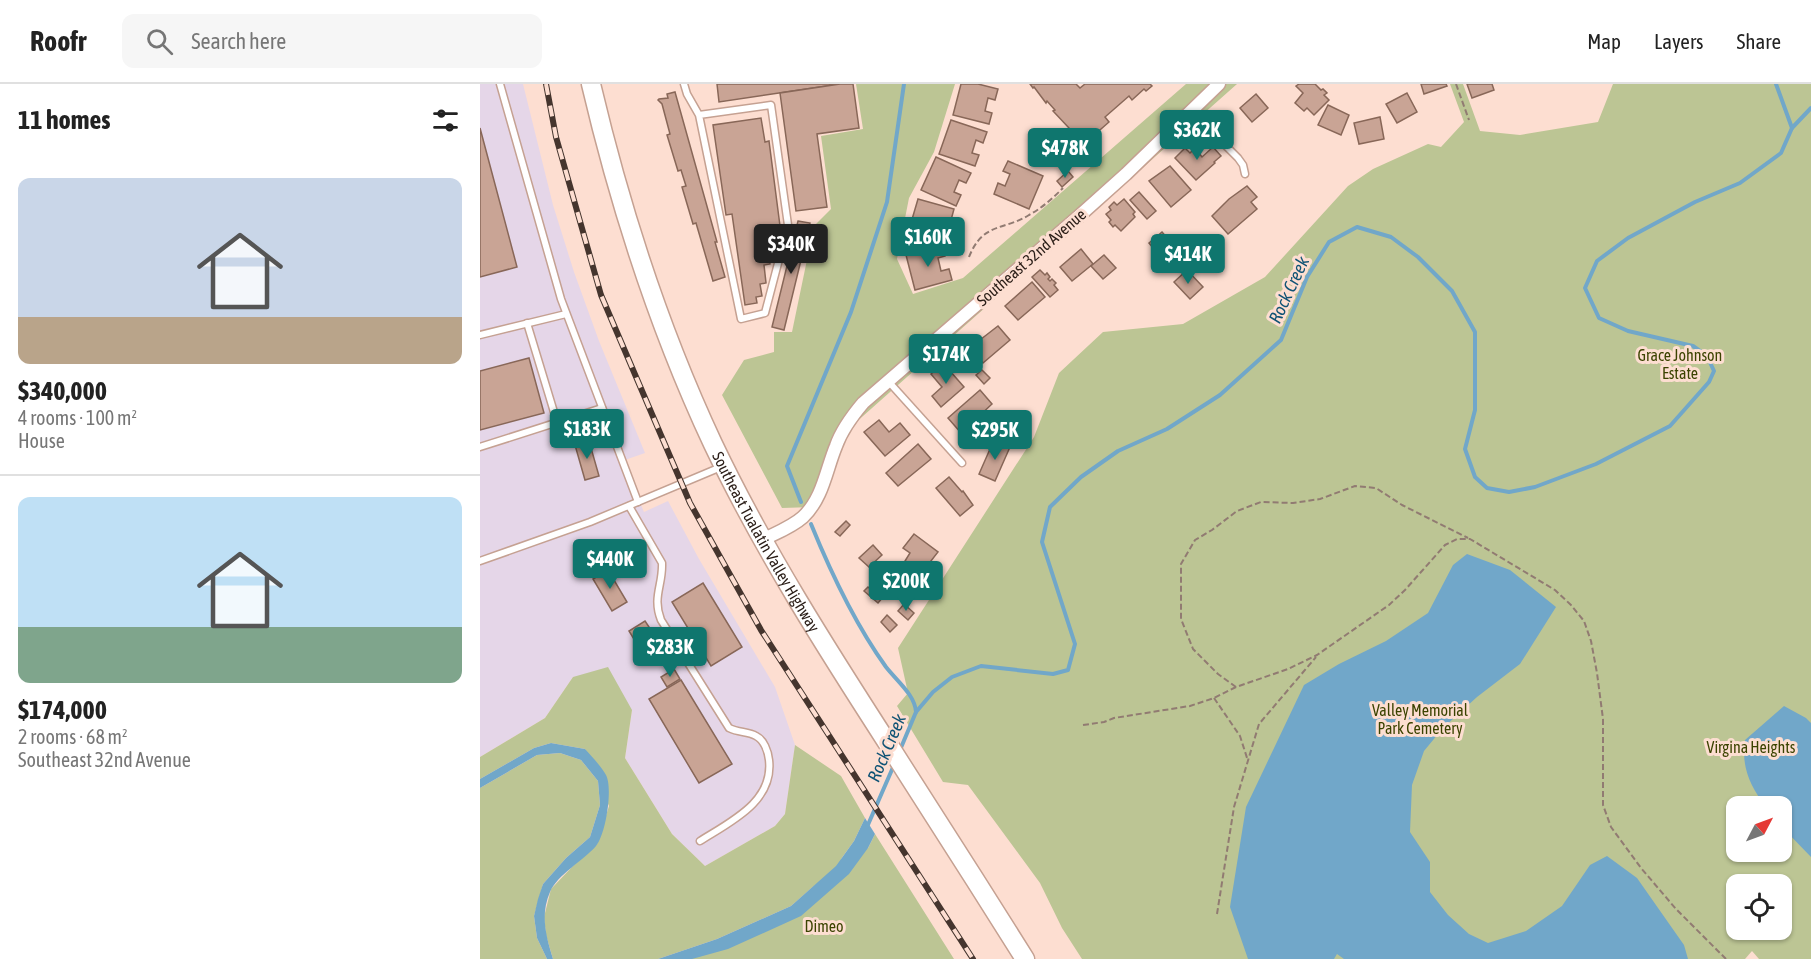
<!DOCTYPE html>
<html lang="en">
<head>
<meta charset="utf-8">
<style>
	body { margin:0; font-family:"Asap Condensed",sans-serif; background:#f6f6f6; color:#222; height:100vh; display:flex; flex-direction:column; font-size:22px; white-space:nowrap }
	* { box-sizing:border-box; margin:0 }
	p { font-size:20px; color:#767676 }
	.icon { flex:none; width:33px; height:33px; fill:none; stroke:currentColor; stroke-width:2; stroke-linecap:round; stroke-linejoin:round }
	.map { position:relative; flex:1; overflow:hidden }
	.details { display:flex; flex-direction:column; background:#fff; width:480px }
	.details>* { flex:none }
	.needle { width:39px; rotate:49deg }
	.tools { position:absolute; left:1246px; top:712px; display:grid; gap:12px }
	.tools a { display:grid; place-items:center; width:66px; height:66px; border-radius:12px; background:#fff; box-shadow:0 2px 4px #0004; font-size:30px }
	.price { position:absolute; translate:-50% -51px; padding:0 14px; border-radius:6px; background:#0f766e; color:#fff; font-size:20px; line-height:39px; filter:drop-shadow(0 2px 3px #0008) }
	.price::after { content:''; position:absolute; left:50%; top:36px; width:18px; height:14px; margin-left:-9px; background:inherit; clip-path:polygon(0 0,100% 0,50% 100%) }
	.price.active { background:#222; color:#fff }
	ul { padding:0; list-style:none }
	li { display:grid; align-content:center; gap:12px; height:318px; padding:0 18px }
	li+li { border-top:2px solid #e0e0e0 }
	li span { display:grid; place-items:center; height:186px; border-radius:12px; color:#555 }
	li>.icon { margin-inline-start:auto }
	span .icon { width:108px; height:108px; fill:#fffc; stroke-width:1 }
	li b { font-size:26px }
	h2 { display:flex; justify-content:space-between; align-items:center; height:72px; padding:0 18px; font-size:26px }
	header { display:flex; align-items:center; gap:36px; box-sizing:border-box; height:84px; padding:0 30px; background:#fff; border-bottom:2px solid #e0e0e0 }
	header strong { font-size:28px }
	nav { display:flex; gap:33px; margin-inline-start:auto; font-size:21px }
	.search { width:420px; height:54px; background:#f6f6f6; display:flex; align-items:center; gap:15px; box-sizing:border-box; padding:0 21px; border-radius:12px; color:#767676; font-size:22px }
	main { display:flex; flex:1; min-height:0 }
	.map>svg:first-child { display:block }
	.industrial { fill:#e5d6e8 }
	.green { fill:#bcc594; fill-rule:evenodd }
	.water { fill:#71a7c9 }
	.lines { fill:none; stroke-linecap:round; stroke-linejoin:round }
	.stream { stroke:#71a7c9; stroke-width:4 }
	.building { fill:#c9a495; stroke:#886758; stroke-width:1.5 }
	.service-casing { stroke:#c5a192; stroke-width:9 }
	.minor-casing { stroke:#c5a192; stroke-width:15 }
	.primary-casing { stroke:#c5a192; stroke-width:21 }
	.path { stroke:#917b72; stroke-width:2; stroke-dasharray:6 3; stroke-linecap:butt }
	.service { stroke:#fff; stroke-width:6 }
	.minor { stroke:#fff; stroke-width:12 }
	.primary { stroke:#fff; stroke-width:18 }
	.rail-casing { stroke:#45352e; stroke-width:6 }
	.rail { stroke:#fdded1; stroke-width:4; stroke-dasharray:11; stroke-linecap:butt }
	.labels { text-anchor:middle; stroke-width:6; stroke-linejoin:round; paint-order:stroke }
	.street-label { font-size:16px; fill:#291c16; stroke:#fdded1 }
	.park-label { font-size:16px; fill:#3b4300; stroke:#fdded1 }
	.water-label { font-size:18px; font-style:italic; fill:#105375; stroke:#fdded1 }
</style>
</head>
<body>
<header>
<strong>Roofr</strong>
<div class="search"><svg class="icon" aria-label="search" viewBox="0 0 24 24"><circle cx="10" cy="10" r="6"/><path d="M15 15l6 6"/></svg>Search here</div>
<nav><a>Map</a><a>Layers</a><a>Share</a></nav>
</header>
<main>
<section class="details">
<h2>11 homes<svg class="icon" aria-label="filters" viewBox="0 0 24 24"><path d="M4 7h16M4 17h16"/><circle cx="9" cy="7" r="2"/><circle cx="15" cy="17" r="2"/></svg></h2>
<ul>
<li><span style="background:linear-gradient(#c9d6e8 75%,#b9a48a 0)"><svg class="icon" aria-label="home" viewBox="0 0 24 24"><path d="M3 11l9-7 9 7M6 9v11h12V9"/></svg></span><div><b>$340,000</b><p>4 rooms · 100 m²</p><p>House</p></div></li>
<li><span style="background:linear-gradient(#bfe0f5 70%,#7fa58c 0)"><svg class="icon" aria-label="home" viewBox="0 0 24 24"><path d="M3 11l9-7 9 7M6 9v11h12V9"/></svg></span><div><b>$174,000</b><p>2 rooms · 68 m²</p><p>Southeast 32nd Avenue</p></div></li>
</ul>
</section>
<div class="map">
<svg width="1331" height="875" viewBox="0 0 1331 875">
	<rect width="100%" height="100%" fill="#fdded1"/>
	<polygon class="industrial" points="0,0 43,0 73,121 94,188 119,257 165,369 142,377 164,428 188,417 219,475 295,603 315,661 305,730 295,742 225,782 192,750 145,674 152,626 93,593 65,634 0,673"/>
	<g class="green">
		<polygon points="376,0 475,0 454,68 429,114 417,175 433,210 483,194 706,0 757,0 365,348 333,423 302,424 242,311 264,276 294,268 294,248 312,248 334,142 351,125 341,52 383,45"/>
		<path d="M970 0H983L1000 47 1040 51 1118 38 1133 0H1331V875H1279L1272 867 1265 875H602L582 844 560 799 488 701 463 698 417 622 428 609 418 564 554 353 579 289 623 248 703 240 785 193 868 102 893 85 948 60 961 63 984 38ZM1257 723H1302V768H1257ZM1257 801H1302V846H1257Z"/>
		<polygon points="128,583 152,626 145,674 192,750 225,782 295,742 305,730 315,661 361,692 385,734 374,757 361,775 388,764 395,750 474,875 184,875 302,835 336,800 311,822 237,855 178,875 73,875 66,851 64,833 71,805 92,783 117,760 129,722 105,665 71,659 54,664 0,695 0,673 65,634 93,593"/>
		<polygon points="80,669 101,676 118,697 120,721 110,753 86,774 63,800 54,832 57,854 67,875 0,875 0,704 57,671"/>
	</g>
	<g class="water">
		<polygon points="987,470 1030,486 1076,523 1040,580 997,613 963,644 944,667 932,701 930,748 950,778 950,808 968,831 989,850 1008,859 1046,847 1082,822 1110,781 1127,772 1157,794 1204,861 1208,875 864,875 857,870 854,875 768,875 750,823 766,723 824,601 859,580 906,557 948,529 973,481"/>
		<path d="M1304 622 1326 634 1331 639V773L1302 743V723H1286C1270 702 1261 683 1265 656Z"/>
		<path d="M71 659 105 665C112 673 121 682 126 691 133 704 126 750 116 762 104 776 77 791 70 808 60 831 66 852 73 875H67L57 854 54 832 58 815 63 800 86 774 110 753 120 721 118 697 101 676 80 669 57 671 0 704V695L54 664Z"/>
		<polygon points="385,734 395,750 388,764 369,790 321,832 248,865 212,875 178,875 237,855 311,822 356,782 374,757"/>
	</g>
	<g class="lines">
		<g class="stream">
			<polyline points="1296,0 1312,44"/>
			<polyline points="321,418 307,382 371,228 407,118 424,0"/>
			<path d="M331 440C351 489 375 540 406 583 417 597 435 611 436 628"/>
			<polyline points="420,666 436,628 453,608 472,593 501,582 573,590 588,586 595,560 562,458 570,423 601,393 638,367 687,345 740,311 801,256 827,193 849,158 877,143 911,153 938,173 972,207 995,248 995,326 985,365 995,393 1007,404 1029,408 1055,403 1116,380 1190,342 1229,298 1234,287 1227,272 1213,262 1148,247 1119,234 1105,204 1117,177 1148,154 1215,118 1260,99 1301,69 1312,44 1331,24"/>
			<polyline points="387,743 414,681"/>
		</g>
	</g>
	<g class="building">
		<polygon points="237,0 360,0 239,18"/>
		<polygon points="360,0 373,0 379,44 337,50 347,123 316,127 300,9"/>
		<polygon points="481,0 498,0 518,5 515,16 508,14 505,27 512,29 509,40 473,31"/>
		<polygon points="550,0 596,0 600,4 605,0 670,0 672,2 666,7 664,5 652,16 649,12 625,33 629,38 604,60 573,27 575,26 567,17 566,19 554,3 553,4"/>
		<polygon points="819,0 835,0 841,6 843,5 847,9 844,11 849,16 834,31 827,24 824,27 815,19 823,9 816,2"/>
		<polygon points="941,0 966,0 967,2 944,10"/>
		<polygon points="987,0 1012,0 1014,6 992,14"/>
		<polygon points="195,8 237,158 235,158 245,193 233,197 216,139 213,140 202,103 206,102 201,86 198,87 187,51 190,50 182,20 178,16 179,15 188,14 187,10"/>
		<polygon points="927,9 937,28 917,39 906,20"/>
		<polygon points="776,10 788,24 772,38 760,24"/>
		<polygon points="848,21 869,31 861,51 838,41"/>
		<polygon points="900,33 904,55 879,60 874,39"/>
		<polygon points="281,34 285,58 289,57 300,142 291,143 294,162 288,162 290,180 284,181 286,199 280,200 282,212 276,213 277,219 265,221 252,130 246,131 233,41"/>
		<polygon points="471,36 507,48 503,59 496,56 492,69 499,71 495,82 459,70"/>
		<polygon points="0,44 37,183 0,193"/>
		<polygon points="733,63 741,72 734,78 735,79 716,96 695,74 705,64 710,69 715,64 722,73"/>
		<polygon points="456,73 491,89 486,99 479,96 474,108 481,111 476,122 441,106"/>
		<polygon points="528,77 563,92 549,125 514,110 518,99 525,102 530,90 523,87"/>
		<polygon points="690,82 711,106 691,123 669,97"/>
		<polygon points="588,87 593,93 582,103 577,97"/>
		<polygon points="767,102 777,113 771,118 777,125 748,150 732,132 749,115"/>
		<polygon points="659,108 676,127 667,135 650,116"/>
		<polygon points="438,115 474,125 471,136 464,134 460,147 468,149 464,160 428,149"/>
		<polygon points="644,115 655,128 653,130 655,133 641,147 635,141 633,143 629,138 631,136 626,130 631,126 629,123 634,118 637,121"/>
		<polygon points="318,137 330,139 304,246 292,243"/>
		<polygon points="682,148 693,161 697,157 705,166 688,182 669,159"/>
		<polygon points="462,161 465,172 458,174 461,187 469,185 472,196 435,206 426,171"/>
		<polygon points="601,165 613,180 592,197 580,183"/>
		<polygon points="624,171 636,184 623,195 611,182"/>
		<polygon points="560,186 565,191 567,189 570,193 568,195 570,197 572,195 576,199 574,201 578,206 570,213 552,193"/>
		<polygon points="707,186 723,203 710,215 694,198"/>
		<polygon points="552,198 565,213 538,236 525,222"/>
		<polygon points="518,242 530,256 503,279 491,265 498,260 496,259"/>
		<polygon points="49,274 64,329 0,346 0,287"/>
		<polygon points="463,279 484,303 461,323 452,312 462,303 451,290"/>
		<polygon points="502,286 510,294 504,300 496,291"/>
		<polygon points="500,306 512,320 481,349 468,334"/>
		<polygon points="399,336 409,348 420,339 430,351 405,372 384,348"/>
		<polygon points="514,356 530,363 515,397 499,390"/>
		<polygon points="109,357 119,392 105,396 95,361"/>
		<polygon points="438,360 451,375 418,402 406,389"/>
		<polygon points="469,393 482,408 483,407 493,421 480,432 456,404"/>
		<polygon points="366,437 370,441 360,452 355,448"/>
		<polygon points="434,450 458,468 433,500 418,490 427,478 425,477 430,469 423,464"/>
		<polygon points="393,461 402,471 389,483 379,474"/>
		<polygon points="128,486 147,518 132,527 113,495"/>
		<polygon points="223,499 262,563 231,582 192,518"/>
		<polygon points="388,503 396,510 397,508 403,513 398,519 384,507"/>
		<polygon points="424,520 434,529 428,536 418,527"/>
		<polygon points="407,531 417,541 410,548 401,538"/>
		<polygon points="165,537 177,555 160,565 149,547"/>
		<polygon points="194,585 200,595 187,603 181,593"/>
		<polygon points="201,596 252,680 219,699 169,615"/>
	</g>
	<g class="lines">
		<g class="service-casing">
			<g id="service">
				<polyline points="20,0 81,215 158,418"/>
				<polyline points="204,0 207,10 219,31 291,21 308,141 285,229 261,235 219,31"/>
				<polyline points="711,27 758,74 763,81 765,90"/>
				<polyline points="47,239 77,338"/>
				<polyline points="0,251 86,230"/>
				<polyline points="408,297 482,379"/>
				<polyline points="0,363 122,324"/>
				<path d="M149 422 182 479C183 501 172 513 181 536L249 644C259 649 268 647 276 652 284 656 288 667 289 676 294 718 250 738 220 757"/>
				<polyline points="0,477 110,438 241,383"/>
			</g>
		</g>
		<g class="minor-casing">
			<path id="minor" d="M282 456C296 449 312 443 323 433 343 414 346 386 356 362 362 345 372 332 383 319L598 133 646 90 739 0"/>
		</g>
		<g class="primary-casing">
			<g id="primary">
				<path id="s1" d="M111 0C140 123 179 245 233 360 284 467 348 567 412 666 457 736 501 805 545 875"/>
			</g>
		</g>
		<g class="path">
			<polyline points="976,0 989,36"/>
			<polyline points="586,63 594,56"/>
			<path d="M489 173C503 138 523 147 549 131 562 124 573 114 583 104"/>
			<polyline points="756,603 738,590 713,565 701,535 701,480 715,456 732,446 757,427 781,418 813,419 840,415 875,402 896,404 922,421 988,454"/>
			<polyline points="734,614 760,652 768,677"/>
			<polyline points="603,641 624,638 634,634 710,622 734,614 756,603 808,585 837,571 909,521 925,506 965,461 977,455 990,455 1075,506 1091,521 1104,537 1111,557 1117,589 1123,635 1123,721 1131,743 1161,784 1196,825 1246,875"/>
			<polyline points="737,830 754,723 779,640 836,573"/>
		</g>
		<use href="#service" class="service"/>
		<use href="#minor" class="minor"/>
		<use href="#primary" class="primary"/>
		<g class="rail-casing">
			<polyline id="rail" points="66,0 76,53 121,211 210,419 281,546 493,875"/>
		</g>
		<use href="#rail" class="rail"/>
	</g>
	<g class="labels">
		<g class="street-label">
			<text transform="translate(551 173) rotate(-41)" y="6">Southeast 32nd Avenue</text>
			<text dy="6" stroke="none"><textPath href="#s1" startOffset="492">Southeast Tualatin Valley Highway</textPath></text>
		</g>
		<g class="park-label">
			<text x="1200" y="277">Grace Johnson<tspan x="1200" dy="18">Estate</tspan></text>
			<text x="940" y="632">Valley Memorial<tspan x="940" dy="18">Park Cemetery</tspan></text>
			<text x="1271" y="669">Virgina Heights</text>
			<text x="344" y="848">Dimeo</text>
		</g>
		<g class="water-label">
			<text transform="translate(809 206) rotate(-65)" y="6">Rock Creek</text>
			<text transform="translate(407 664) rotate(-67)" y="6">Rock Creek</text>
		</g>
	</g>
</svg>
<div class="tools">
<a><svg class="needle" viewBox="-14 -14 28 28"><path d="M0-13l5 13h-10z" fill="#e53935"/><path d="M0 13l5-13h-10z" fill="#767676"/></svg></a>
<a><svg class="icon" aria-label="locate" viewBox="0 0 24 24"><circle cx="12" cy="12" r="6"/><path d="M12 2v4M12 18v4M2 12h4M18 12h4"/></svg></a>
</div>
<b class="price" style="left:717px;top:77px">$362K</b>
<b class="price" style="left:585px;top:95px">$478K</b>
<b class="price" style="left:448px;top:184px">$160K</b>
<b class="price active" style="left:311px;top:191px">$340K</b>
<b class="price" style="left:708px;top:201px">$414K</b>
<b class="price" style="left:466px;top:301px">$174K</b>
<b class="price" style="left:107px;top:376px">$183K</b>
<b class="price" style="left:515px;top:377px">$295K</b>
<b class="price" style="left:130px;top:506px">$440K</b>
<b class="price" style="left:426px;top:528px">$200K</b>
<b class="price" style="left:190px;top:594px">$283K</b>
</div>
</main>
</body>
</html>
